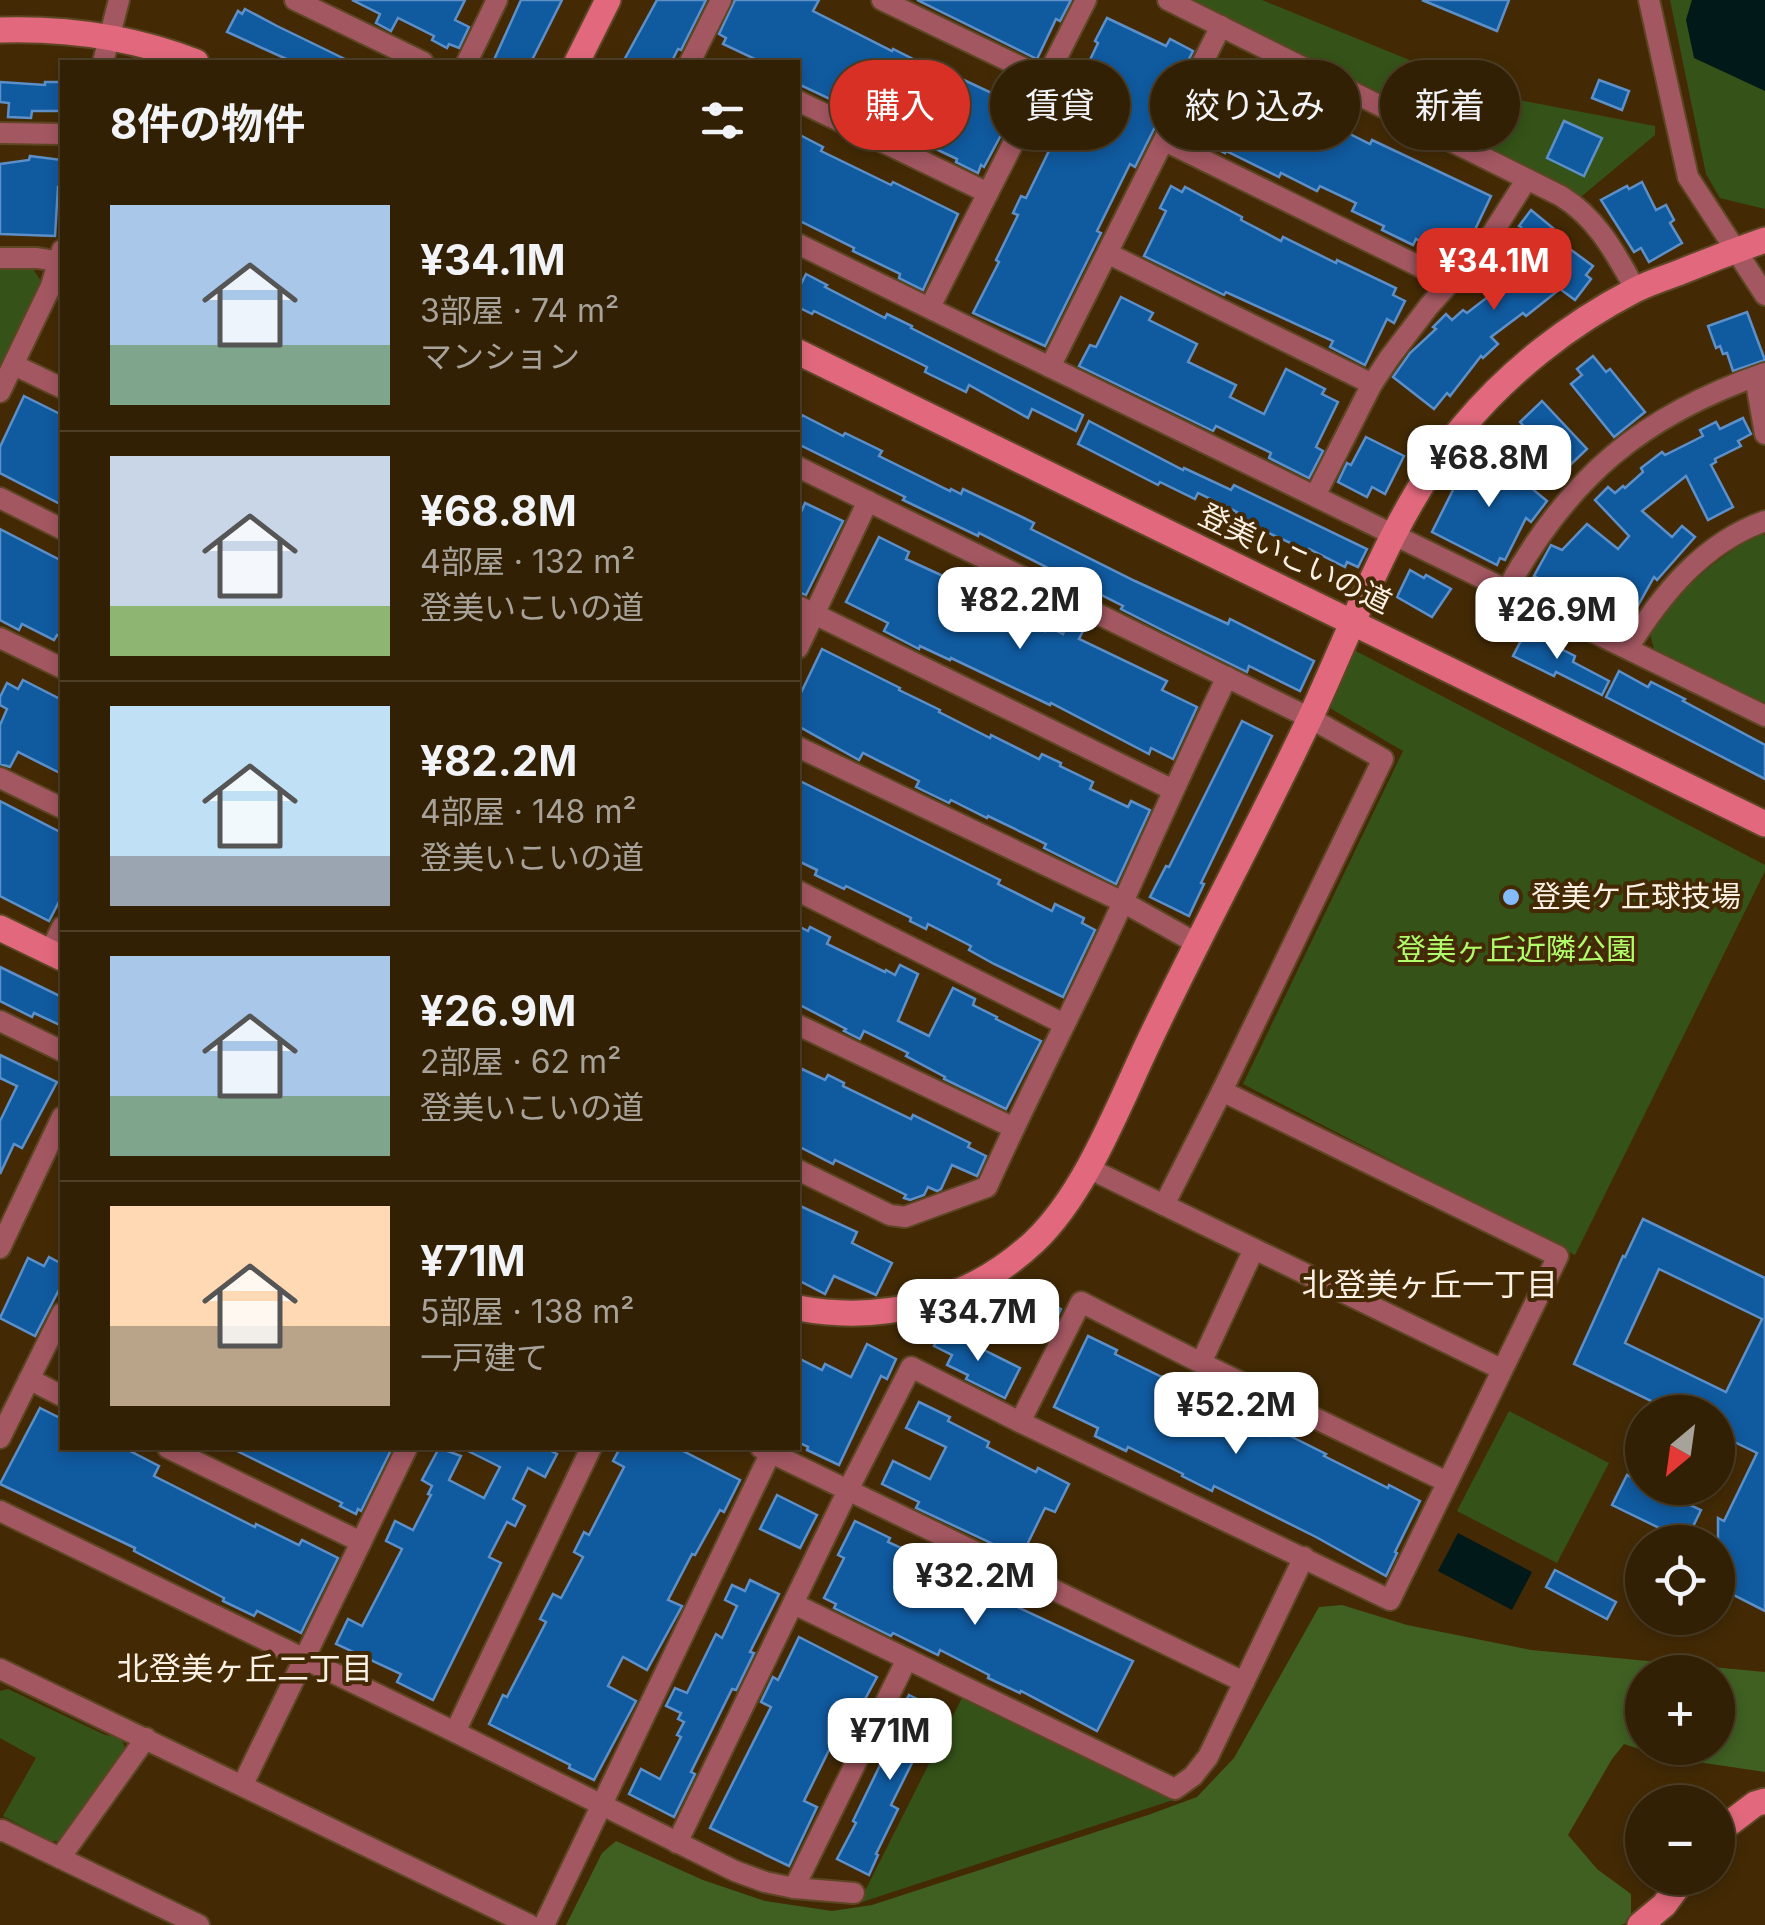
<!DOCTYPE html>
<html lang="ja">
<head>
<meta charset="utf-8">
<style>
	body { margin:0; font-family:Inter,"Noto Sans JP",sans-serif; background:#3a280e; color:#f1f3f6; height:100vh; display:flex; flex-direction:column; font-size:38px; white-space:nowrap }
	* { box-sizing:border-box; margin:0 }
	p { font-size:32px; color:#a8a39a }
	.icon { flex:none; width:55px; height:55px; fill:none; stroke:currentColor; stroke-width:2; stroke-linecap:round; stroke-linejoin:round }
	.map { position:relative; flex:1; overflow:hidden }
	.sheet { position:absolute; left:60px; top:60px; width:740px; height:1390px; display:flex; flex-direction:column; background:#322004; border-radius:0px; box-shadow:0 5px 15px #0003,0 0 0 2px #4d3e26 }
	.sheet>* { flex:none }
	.banner { position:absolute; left:830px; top:60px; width:785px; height:90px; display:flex; gap:20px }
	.needle { width:65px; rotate:209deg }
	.controls { position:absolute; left:1625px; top:1395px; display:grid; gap:20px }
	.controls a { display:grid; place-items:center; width:110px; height:110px; border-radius:50%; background:#322004; box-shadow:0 5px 15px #0003,0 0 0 2px #4d3e26; font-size:50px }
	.price { position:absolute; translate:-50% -85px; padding:0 22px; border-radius:20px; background:#fff; color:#222; font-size:32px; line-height:65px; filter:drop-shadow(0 2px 5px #0008) }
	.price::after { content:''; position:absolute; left:50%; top:60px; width:30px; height:22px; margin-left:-15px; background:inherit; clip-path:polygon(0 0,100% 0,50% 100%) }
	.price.on { background:#d93025; color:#fff }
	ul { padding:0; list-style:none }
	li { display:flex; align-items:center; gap:30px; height:250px; padding:0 50px }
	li+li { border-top:2px solid #4d3e26 }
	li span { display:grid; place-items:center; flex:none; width:280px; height:200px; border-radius:0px; color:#555 }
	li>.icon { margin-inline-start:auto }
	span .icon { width:120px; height:120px; fill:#fffc; stroke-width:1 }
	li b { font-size:42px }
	h2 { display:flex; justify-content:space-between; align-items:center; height:120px; padding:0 50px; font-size:42px }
	.pill { padding:0 35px; border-radius:45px; background:#322004; box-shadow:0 5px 15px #0003,0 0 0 2px #4d3e26; font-size:35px; line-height:90px }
	.pill.on { background:#d93025; color:#fff }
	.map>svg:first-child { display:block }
	.green { fill:#355318 }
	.forest { fill:#406022; fill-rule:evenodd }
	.water { fill:#011a19 }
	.building { fill:#105a9f; stroke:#5d90c9; stroke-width:2.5; fill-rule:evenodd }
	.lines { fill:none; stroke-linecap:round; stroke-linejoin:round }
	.street-casing { stroke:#5d4624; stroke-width:24 }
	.secondary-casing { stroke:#5d4624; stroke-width:29 }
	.street { stroke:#a35761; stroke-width:20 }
	.secondary { stroke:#e2697d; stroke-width:25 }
	.poi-dot { fill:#84bcfb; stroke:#432a05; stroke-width:4 }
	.labels { text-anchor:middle; stroke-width:8; stroke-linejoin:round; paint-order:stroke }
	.street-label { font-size:30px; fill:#fbf0e4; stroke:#432a05 }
	.poi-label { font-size:30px; fill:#fbf0e4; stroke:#432a05; text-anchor:start }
	.park-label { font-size:30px; fill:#b0fc6a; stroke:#432a05 }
	.neighbourhood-label { font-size:32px; fill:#fbf0e4; stroke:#432a05 }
</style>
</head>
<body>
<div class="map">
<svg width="1765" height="1925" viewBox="0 0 1765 1925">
	<rect width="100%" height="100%" fill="#432a05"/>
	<g class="green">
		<polygon points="1181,0 1262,0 1498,96 1655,126 1655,135 1582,196"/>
		<polygon points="1670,0 1692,0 1686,20 1745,80 1765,91 1765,209 1720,198 1706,174"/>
		<polygon points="33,269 43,284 0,370 0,270"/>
		<path d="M1761 533 1765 535V704L1654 649 1650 634C1679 590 1715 558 1761 533Z"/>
		<polygon points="1354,650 1765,865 1765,871 1575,1255 1243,1084 1403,751 1328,707"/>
		<polygon points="1509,1411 1609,1463 1557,1563 1457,1511"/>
		<polygon points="8,1689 105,1735 121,1737 127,1754 62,1841 50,1841 3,1816 36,1758 0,1738 0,1691"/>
		<polygon points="962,1698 1173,1800 859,1903"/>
	</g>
	<path class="forest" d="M1342 1605 1407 1625 1531 1650 1765 1672V1772L1664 1757 1624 1744 1612 1759 1568 1835 1597 1869 1631 1894V1921L1621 1925H566L602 1853 616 1841 703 1880 765 1901 832 1911 872 1905 1148 1815 1197 1797 1234 1758 1319 1607ZM1642 1672H1718V1748H1642Z"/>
	<g class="water">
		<polygon points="1692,0 1765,0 1765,91 1694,58 1686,20"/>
		<polygon points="1458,1533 1532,1572 1512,1610 1438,1571"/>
	</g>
	<g class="building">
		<polygon points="352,0 465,0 455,20 469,27 459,48 449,44 447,48 432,40 434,36 398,18 391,31 376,23 380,14"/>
		<polygon points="521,0 562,0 531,62 493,62"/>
		<polygon points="657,0 706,0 681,50 678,49 672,61 674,62 623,62"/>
		<polygon points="735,0 819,0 813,11 892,51 893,49 941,73 943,70 1017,105 984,167 981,165 978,173 956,162 957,159 798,84 798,62 761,62 723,44 726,38 719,34"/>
		<polygon points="917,0 1071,0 1060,21 1056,19 1037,59"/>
		<polygon points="1422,0 1509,0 1497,31"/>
		<polygon points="245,9 277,26 351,62 293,62 227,32 238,11 242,14"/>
		<polygon points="1107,18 1166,46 1170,39 1193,51 1135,167 1130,164 1097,231 1101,233 1045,346 973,313 999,262 996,260 1018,215 1013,213 1021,196 1026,198 1062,124 1060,123 1098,43 1095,41"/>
		<polygon points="1225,64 1252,78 1250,83 1342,126 1340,129 1370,144 1372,140 1491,196 1471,238 1454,258 1416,239 1413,245 1382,230 1384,226 1352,211 1356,203 1320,186 1317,191 1281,173 1279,177 1226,151 1225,153 1195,138 1220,87 1215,85"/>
		<polygon points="1599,80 1629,91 1622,110 1592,98"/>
		<polygon points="0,82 45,85 45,82 62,82 62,111 32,111 31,118 8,117 9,103 0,102"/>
		<polygon points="1564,121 1602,138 1584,176 1547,158"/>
		<polygon points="798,134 823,147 821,151 891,185 893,182 958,214 923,290 899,278 900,274 853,251 854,248 798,220"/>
		<polygon points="30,156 62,160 62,188 58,187 55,236 0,234 0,164 29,160"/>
		<polygon points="1642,182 1656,210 1666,205 1674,220 1670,223 1682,243 1649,262 1641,248 1634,252 1601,200 1627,186 1629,189"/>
		<polygon points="1171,186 1182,192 1185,187 1242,217 1241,220 1281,241 1283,237 1336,263 1337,260 1396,288 1393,295 1405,301 1394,323 1387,319 1365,365 1330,347 1333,341 1226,292 1224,295 1144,256 1166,211 1160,208"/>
		<polygon points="1531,210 1553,228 1551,230 1562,238 1559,241 1593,266 1586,275 1591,279 1575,300 1560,289 1526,316 1523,313 1491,337 1498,344 1483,358 1481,356 1450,396 1447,393 1434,409 1393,377 1410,353 1436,329 1433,327 1446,314 1452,320 1463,310 1467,313 1529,265 1511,247 1519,236 1516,234 1521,227 1519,226"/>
		<polygon points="806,274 827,285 825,287 885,318 887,314 912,326 911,328 1083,415 1076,431 1032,409 1028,418 969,385 966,392 925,372 927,367 814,311 812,314 798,307 798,290"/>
		<polygon points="1121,297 1153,313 1149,320 1197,344 1188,362 1236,385 1230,397 1264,414 1286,369 1325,389 1322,394 1338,402 1316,447 1323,451 1309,478 1269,458 1271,453 1216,426 1213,431 1079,366 1090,345 1096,347"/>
		<polygon points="1747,312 1765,360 1733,371 1727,353 1723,354 1720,346 1716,348 1708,326"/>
		<polygon points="1593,356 1606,372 1610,369 1645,412 1614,437 1571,384 1582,375 1577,369"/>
		<polygon points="24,396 62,415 62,505 0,473 0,447"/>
		<polygon points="1542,401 1587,449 1565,470 1520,422"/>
		<polygon points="802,415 843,436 845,433 882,451 879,456 950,491 951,489 961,494 963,489 1024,518 1034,523 1031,529 1135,581 1228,624 1230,619 1314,661 1300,691 1249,666 1247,672 1166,632 1121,609 1123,606 979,533 978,536 903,500 905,497 798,444 798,425"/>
		<polygon points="1743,418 1751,434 1738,441 1741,446 1715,459 1716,462 1711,465 1733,507 1708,520 1686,476 1642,511 1672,537 1682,526 1695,537 1657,580 1654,577 1636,609 1632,607 1626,618 1575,589 1571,596 1534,576 1551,545 1562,550 1587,524 1618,549 1629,536 1595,500 1608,487 1615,493 1623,486 1625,488 1643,472 1641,468 1662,452 1665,455 1703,436 1700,430 1716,422 1720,429"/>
		<polygon points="1089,421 1183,470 1184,468 1231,490 1234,485 1367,549 1358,567 1347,562 1345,567 1309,549 1308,551 1234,517 1237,512 1198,493 1195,499 1160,482 1158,485 1078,444"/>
		<polygon points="1366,437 1404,456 1385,494 1372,487 1367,497 1338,482 1347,463 1351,465"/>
		<polygon points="1486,453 1509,471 1513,466 1534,482 1530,487 1547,501 1531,522 1526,518 1505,560 1500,558 1497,565 1432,532 1456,484 1460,486"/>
		<polygon points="805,503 843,521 806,595 798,592 798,519"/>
		<polygon points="0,529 62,561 62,638 57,635 54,640 22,624 19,630 0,620"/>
		<polygon points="879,537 909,552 906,559 989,597 986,601 1045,631 1047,626 1063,634 1068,623 1083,631 1079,639 1167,681 1162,690 1197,707 1173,759 1151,748 1149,754 1051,703 1050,705 951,658 950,660 920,646 919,649 884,631 888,623 846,602"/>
		<polygon points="1410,570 1424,578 1426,575 1451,589 1432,617 1397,597"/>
		<polygon points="1526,631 1575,656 1573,662 1609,681 1602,695 1556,672 1554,676 1513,656"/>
		<polygon points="822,649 900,688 899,690 940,710 939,712 990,738 991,735 1039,759 1042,754 1061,763 1060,766 1093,782 1090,789 1128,807 1131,801 1150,810 1116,884 1044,848 1046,844 988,816 987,818 951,800 949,803 916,787 919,781 863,753 859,760 798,726 798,699"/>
		<polygon points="1619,671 1648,687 1651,682 1685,699 1683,701 1765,745 1765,779 1606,697"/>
		<polygon points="23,680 62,700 62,774 18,752 10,767 0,764 0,725 7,709 0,705 0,697 7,683 18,689"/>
		<polygon points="1242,721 1272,736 1201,883 1204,884 1189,916 1150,897 1166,866 1169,867"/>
		<polygon points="798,780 1000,880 998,884 1052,911 1055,904 1084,918 1082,923 1095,930 1063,997 994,964 969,950 971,946 928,924 926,929 910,921 911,918 846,886 844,889 815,875 817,870 798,861"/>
		<polygon points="0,801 62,833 62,896 49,921 0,896"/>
		<polygon points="798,926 808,931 810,927 830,937 827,944 885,972 886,970 895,975 900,965 918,974 898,1021 929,1036 953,988 975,999 973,1005 997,1017 996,1019 1041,1041 1006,1109 944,1079 945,1077 906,1056 908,1053 864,1031 860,1039 844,1031 846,1029 798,1004"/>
		<polygon points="0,967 62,997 62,1026 34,1013 32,1017 0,1001"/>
		<polygon points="0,1055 57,1082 22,1148 14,1144 0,1174 0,1121 17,1086 0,1078"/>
		<polygon points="802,1069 825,1080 828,1075 844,1083 843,1086 911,1119 913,1115 970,1143 968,1147 986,1156 977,1176 952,1165 941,1189 937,1191 928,1187 924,1195 910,1200 904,1198 906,1195 835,1160 833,1164 798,1146 798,1078"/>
		<polygon points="798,1205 857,1232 852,1243 892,1263 876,1295 834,1276 825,1294 798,1280"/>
		<path d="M1643 1219 1765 1278V1611L1718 1587V1518L1724 1521 1757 1453 1718 1434V1412H1674L1574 1364 1623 1256 1625 1257ZM1659 1269 1762 1319 1726 1392 1625 1343Z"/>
		<polygon points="49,1257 62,1264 62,1284 35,1336 0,1318 28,1258 44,1266"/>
		<polygon points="1024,1291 1061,1309 1049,1334 1012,1315"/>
		<polygon points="942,1329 1020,1368 1005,1398 966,1379 968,1375 947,1365 952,1355 934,1346"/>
		<polygon points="1088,1336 1117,1350 1115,1354 1186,1389 1185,1392 1203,1403 1270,1436 1274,1428 1326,1454 1324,1456 1388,1488 1389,1485 1420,1501 1395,1552 1397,1553 1386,1576 1316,1537 1214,1486 1212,1491 1182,1476 1183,1474 1128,1447 1126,1451 1095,1436 1098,1428 1054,1407"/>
		<polygon points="867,1344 896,1359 887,1379 881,1376 839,1465 807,1450 808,1447 798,1442 798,1358 822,1370 825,1364 851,1377"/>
		<polygon points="919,1402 950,1417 948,1421 989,1442 987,1447 1036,1472 1038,1468 1069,1484 1055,1512 1045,1508 1021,1557 916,1508 919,1502 882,1484 893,1461 930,1479 946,1447 906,1428"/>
		<polygon points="40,1408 62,1419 62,1448 124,1448 159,1466 154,1476 255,1527 256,1524 299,1545 302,1540 338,1558 301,1633 257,1611 254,1616 223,1601 224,1598 134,1551 135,1548 0,1484"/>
		<polygon points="231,1448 392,1448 361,1511 358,1509 356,1514 340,1506 342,1503"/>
		<polygon points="439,1448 461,1456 449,1480 484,1498 500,1467 462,1448 545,1448 557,1454 545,1477 528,1468 513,1499 525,1506 515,1526 507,1522 489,1557 501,1563 433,1700 397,1682 401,1674 336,1644 348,1619 362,1626 402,1549 386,1541 395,1521 413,1530 431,1495 428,1494 432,1486 422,1480"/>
		<polygon points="620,1448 677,1448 740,1480 724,1512 720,1510 695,1555 692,1554 668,1600 682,1606 647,1670 623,1657 608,1686 636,1701 594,1780 569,1768 570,1765 489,1724 503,1695 507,1697 546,1622 540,1619 553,1594 561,1598 583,1557 574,1552 584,1532 589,1535 624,1467 613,1461"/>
		<polygon points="1627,1475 1642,1482 1642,1488 1654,1488 1701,1510 1686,1541 1612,1505"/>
		<polygon points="777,1495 817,1515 800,1548 760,1529"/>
		<polygon points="855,1521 890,1538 888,1542 910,1552 905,1561 936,1577 941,1565 959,1573 955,1581 988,1597 991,1589 1011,1598 1009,1603 1133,1661 1097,1731 1021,1691 1020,1693 988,1678 989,1675 940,1650 938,1655 893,1633 891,1636 834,1608 836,1604 824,1598 844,1558 838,1555"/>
		<polygon points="1555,1570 1616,1602 1607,1619 1546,1587"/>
		<polygon points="750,1580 779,1594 750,1652 754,1653 736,1690 732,1689 691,1772 695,1774 674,1817 629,1794 641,1769 660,1779 681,1737 677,1735 684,1722 678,1719 681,1713 666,1706 675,1688 687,1693 716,1634 722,1638 737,1606 725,1600 732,1585 745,1591"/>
		<polygon points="799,1637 877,1677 839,1747 832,1744 804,1801 817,1807 789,1866 710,1828 771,1707 761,1702 773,1677 778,1680"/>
		<polygon points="909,1695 948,1714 932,1745 923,1741 891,1805 898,1809 876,1854 878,1855 869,1875 837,1859 856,1823 853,1821 898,1728 893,1726"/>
	</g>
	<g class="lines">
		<g class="street-casing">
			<g id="street">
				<polyline points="295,0 423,62"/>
				<polyline points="882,0 1046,79"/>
				<path d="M1168 0 1561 196C1598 219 1615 253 1636 290"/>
				<polyline points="1649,0 1688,177 1765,295"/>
				<polyline points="103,62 119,0"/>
				<polyline points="467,62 497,0"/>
				<polyline points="690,62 721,0"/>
				<polyline points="798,101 988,193"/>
				<polyline points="0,133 62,134"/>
				<polyline points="1165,141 1451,282"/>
				<polyline points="798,244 1765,716"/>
				<polyline points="1109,254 1372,384"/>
				<polyline points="0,258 37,258 62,262"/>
				<polyline points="930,307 1086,0"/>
				<polyline points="14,365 62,388"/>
				<polyline points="1050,367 1221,26"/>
				<polyline points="1755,377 1765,434"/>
				<polyline points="0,392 51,286 62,250"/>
				<polyline points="798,467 1310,718 1383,759 1222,1091 1164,1205"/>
				<polyline points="1315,496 1372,384 1390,357 1429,306 1488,240 1527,179"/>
				<polyline points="0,498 62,529"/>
				<path d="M1507 589C1570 476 1643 415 1765 373"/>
				<polyline points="798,606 1173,790"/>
				<polyline points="0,638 62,668"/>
				<polyline points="798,648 868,501"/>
				<path d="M1628 648C1662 594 1703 543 1765 521"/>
				<polyline points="798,747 1123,902 1196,943"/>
				<polyline points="0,778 62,808"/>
				<polyline points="798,891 1064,1024"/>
				<polyline points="50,952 62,927"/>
				<polyline points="0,1021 62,1051"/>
				<polyline points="798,1025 1014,1128"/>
				<polyline points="1088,1168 1501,1369"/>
				<path d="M798 1170 890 1215 905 1217 987 1187C1028 1095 1076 1005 1118 913 1154 834 1189 755 1227 677"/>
				<polyline points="0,1248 62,1117"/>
				<polyline points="1201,1363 1254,1249"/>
				<polyline points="29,1379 62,1396"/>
				<polyline points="1020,1422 1081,1302 1201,1363 1447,1482"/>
				<polyline points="0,1438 62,1313"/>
				<polyline points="168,1448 361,1542"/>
				<polyline points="761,1448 1244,1682"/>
				<polyline points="0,1511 455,1732 735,1871 765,1882 794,1888 907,1659"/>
				<polyline points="794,1604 1175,1789 1193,1776 1208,1757 1304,1557"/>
				<polyline points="0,1669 530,1925"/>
				<polyline points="455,1732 591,1448"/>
				<polyline points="243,1784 407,1448"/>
				<polyline points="0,1831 2,1830 199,1925"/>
				<polyline points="677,1843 848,1490 911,1367 1020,1422 1390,1600 1558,1256 1222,1091"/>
				<polyline points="60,1858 146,1738"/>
				<polyline points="794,1888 854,1893"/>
				<polyline points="544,1925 771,1452"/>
			</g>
		</g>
		<g class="secondary-casing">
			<g id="secondary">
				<path d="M0 30C66 28 135 38 196 62"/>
				<polyline points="577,62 608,0"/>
				<polyline points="798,352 1765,824"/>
				<polyline points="0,928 62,958"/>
				<path d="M798 1308C883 1324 970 1302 1034 1242 1087 1192 1120 1101 1152 1035 1203 928 1260 824 1311 716 1355 621 1394 511 1461 429 1508 372 1569 324 1635 290 1649 283 1664 278 1678 273 1707 261 1736 250 1765 240"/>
				<polyline points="1718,1832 1755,1804 1765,1801"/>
				<polyline points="1640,1925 1664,1905 1684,1878"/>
			</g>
		</g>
		<use href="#street" class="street"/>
		<use href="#secondary" class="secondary"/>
	</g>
	<circle class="poi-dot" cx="1511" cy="897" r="10"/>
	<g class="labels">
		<g class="street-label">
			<text transform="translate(1295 559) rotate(26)" y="10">登美いこいの道</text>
		</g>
		<g class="poi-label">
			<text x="1531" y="907">登美ケ丘球技場</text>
		</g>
		<g class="park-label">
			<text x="1516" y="960">登美ヶ丘近隣公園</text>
		</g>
		<g class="neighbourhood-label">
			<text x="1430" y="1296">北登美ヶ丘一丁目</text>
			<text x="245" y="1680">北登美ヶ丘二丁目</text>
		</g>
	</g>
</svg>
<div class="controls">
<a><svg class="needle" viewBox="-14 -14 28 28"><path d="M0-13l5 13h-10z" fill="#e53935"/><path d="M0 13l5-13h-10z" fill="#a8a39a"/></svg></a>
<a><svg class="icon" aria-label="locate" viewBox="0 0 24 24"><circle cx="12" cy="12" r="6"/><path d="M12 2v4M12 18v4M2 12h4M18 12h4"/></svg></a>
<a>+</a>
<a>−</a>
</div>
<b class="price on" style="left:1494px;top:313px">¥34.1M</b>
<b class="price" style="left:1489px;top:510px">¥68.8M</b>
<b class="price" style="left:1020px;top:652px">¥82.2M</b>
<b class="price" style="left:1557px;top:662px">¥26.9M</b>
<b class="price" style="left:978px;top:1364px">¥34.7M</b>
<b class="price" style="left:1236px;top:1457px">¥52.2M</b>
<b class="price" style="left:975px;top:1628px">¥32.2M</b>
<b class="price" style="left:890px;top:1783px">¥71M</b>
<div class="banner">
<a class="pill on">購入</a>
<a class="pill">賃貸</a>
<a class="pill">絞り込み</a>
<a class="pill">新着</a>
</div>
<section class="sheet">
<h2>8件の物件<svg class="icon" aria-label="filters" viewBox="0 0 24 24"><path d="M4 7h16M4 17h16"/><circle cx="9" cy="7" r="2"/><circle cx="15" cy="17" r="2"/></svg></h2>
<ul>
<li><span style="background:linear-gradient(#a9c7e8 70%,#7fa58c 0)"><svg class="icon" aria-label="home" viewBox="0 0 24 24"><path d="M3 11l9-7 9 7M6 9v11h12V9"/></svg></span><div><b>¥34.1M</b><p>3部屋 · 74 m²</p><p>マンション</p></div></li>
<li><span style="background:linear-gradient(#c9d6e8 75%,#8fb573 0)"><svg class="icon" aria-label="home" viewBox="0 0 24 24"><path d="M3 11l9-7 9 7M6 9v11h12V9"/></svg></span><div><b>¥68.8M</b><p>4部屋 · 132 m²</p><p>登美いこいの道</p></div></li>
<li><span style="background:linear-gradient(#bfe0f5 75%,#9aa5b1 0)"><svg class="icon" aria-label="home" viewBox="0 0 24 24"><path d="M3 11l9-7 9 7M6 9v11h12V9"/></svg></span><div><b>¥82.2M</b><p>4部屋 · 148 m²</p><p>登美いこいの道</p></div></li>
<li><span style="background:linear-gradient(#a9c7e8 70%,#7fa58c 0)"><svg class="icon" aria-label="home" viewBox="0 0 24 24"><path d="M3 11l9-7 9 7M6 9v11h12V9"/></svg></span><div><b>¥26.9M</b><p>2部屋 · 62 m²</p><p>登美いこいの道</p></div></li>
<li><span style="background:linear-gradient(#ffd9b3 60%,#b9a48a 0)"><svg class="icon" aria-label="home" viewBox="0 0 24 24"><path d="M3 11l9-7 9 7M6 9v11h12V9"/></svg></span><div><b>¥71M</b><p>5部屋 · 138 m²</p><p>一戸建て</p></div></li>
</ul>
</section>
</div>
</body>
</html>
